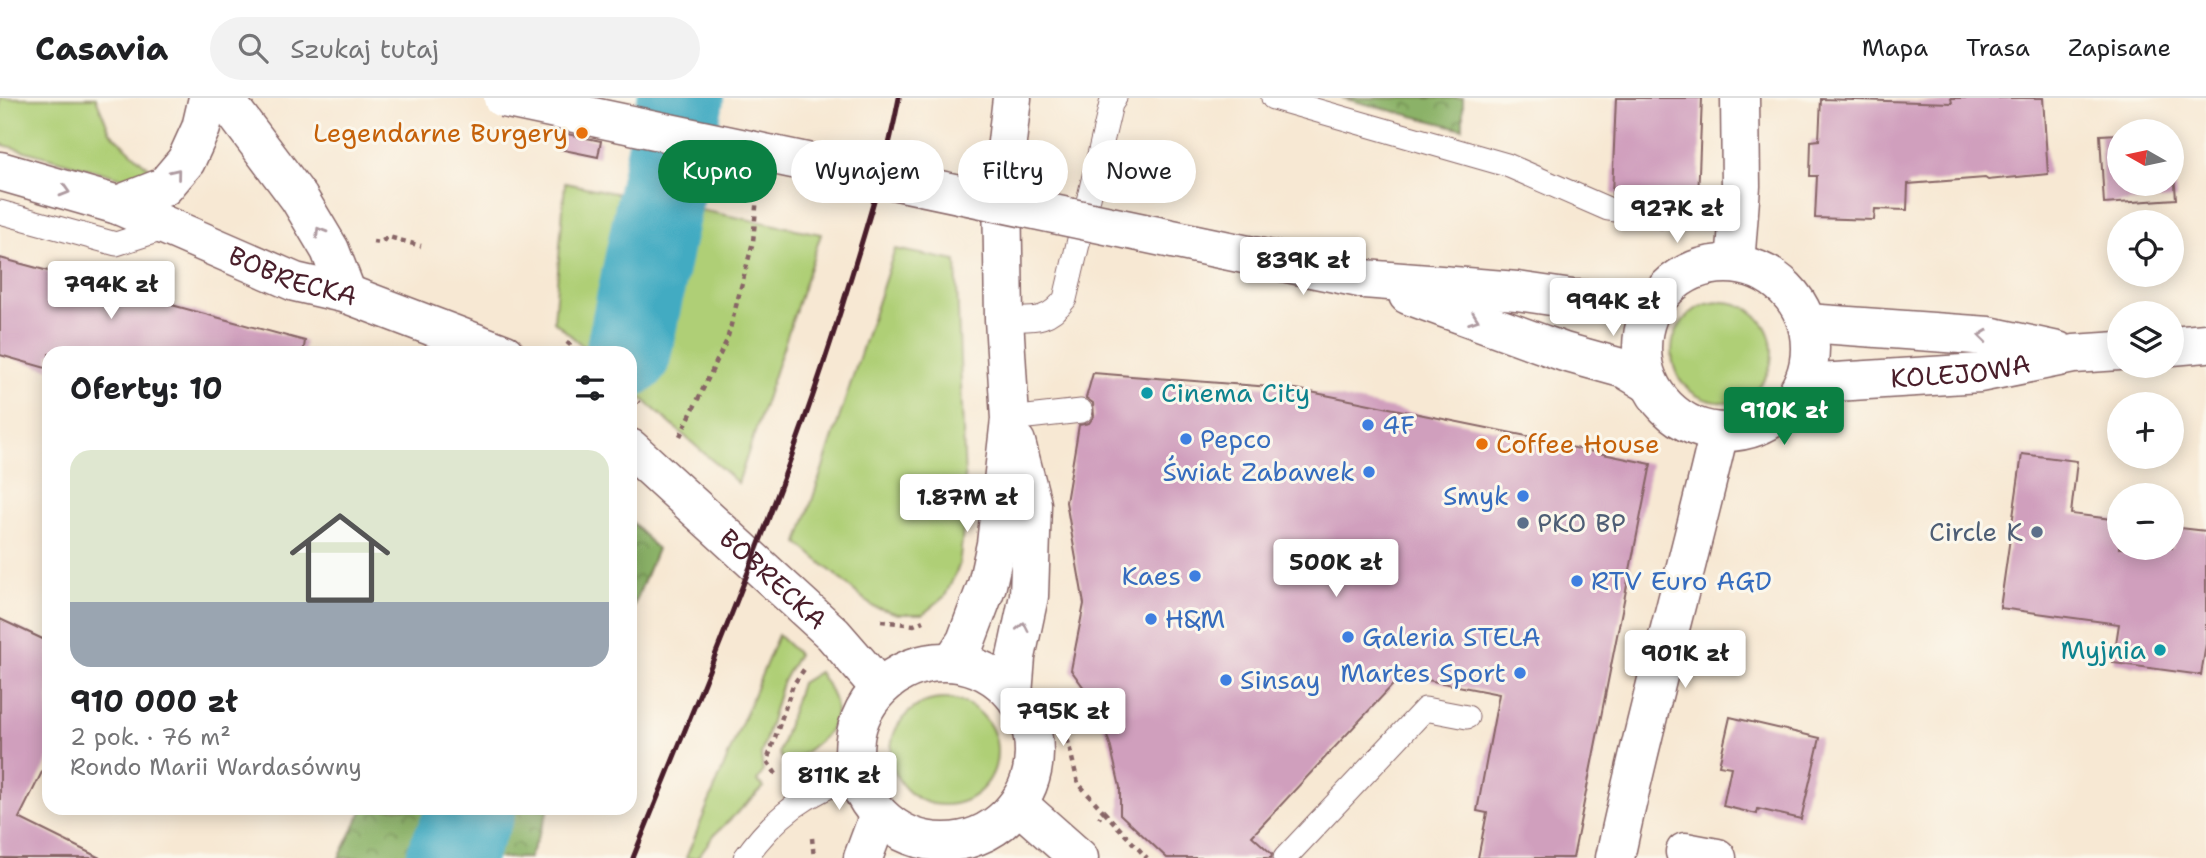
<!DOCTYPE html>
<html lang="pl">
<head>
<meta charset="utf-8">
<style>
	body { margin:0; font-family:"Shantell Sans",sans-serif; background:#f2f2f2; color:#202124; height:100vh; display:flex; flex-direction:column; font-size:26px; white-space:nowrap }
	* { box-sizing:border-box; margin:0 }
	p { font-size:23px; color:#757577 }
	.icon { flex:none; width:38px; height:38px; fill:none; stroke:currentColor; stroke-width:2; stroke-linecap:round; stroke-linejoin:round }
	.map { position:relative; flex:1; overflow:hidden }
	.panel { position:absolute; left:42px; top:248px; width:595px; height:469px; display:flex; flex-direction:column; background:#fff; border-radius:21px; box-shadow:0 4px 18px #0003 }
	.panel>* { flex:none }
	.guide { position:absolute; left:658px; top:42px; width:665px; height:63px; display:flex; gap:14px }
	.needle { width:46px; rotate:279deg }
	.controls { position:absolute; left:2107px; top:21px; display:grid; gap:14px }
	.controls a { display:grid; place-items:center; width:77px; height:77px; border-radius:50%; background:#fff; box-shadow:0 4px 18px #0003; font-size:35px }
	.price { position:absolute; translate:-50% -60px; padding:0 16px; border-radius:7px; background:#fff; color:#222; font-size:23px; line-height:46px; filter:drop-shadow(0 2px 4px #0008) }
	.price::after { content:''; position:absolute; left:50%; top:42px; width:21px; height:16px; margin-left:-10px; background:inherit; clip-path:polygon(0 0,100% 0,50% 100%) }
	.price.active { background:#0b8043; color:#fff }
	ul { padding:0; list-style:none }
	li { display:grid; align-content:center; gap:14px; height:371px; padding:0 28px }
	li+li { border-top:2px solid #e0e0e0 }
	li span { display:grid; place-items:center; height:217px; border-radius:21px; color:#555 }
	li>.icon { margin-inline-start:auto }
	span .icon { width:126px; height:126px; fill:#fffc; stroke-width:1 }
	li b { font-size:30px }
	h2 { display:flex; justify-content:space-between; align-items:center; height:84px; padding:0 28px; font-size:30px }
	.pill { padding:0 24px; border-radius:32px; background:#fff; box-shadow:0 4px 18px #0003; font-size:24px; line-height:63px }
	.pill.active { background:#0b8043; color:#fff }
	header { display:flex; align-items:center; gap:42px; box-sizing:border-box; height:98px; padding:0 35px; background:#fff; border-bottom:2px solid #e0e0e0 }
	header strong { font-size:33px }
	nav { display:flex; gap:38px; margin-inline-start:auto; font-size:24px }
	.search { width:490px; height:63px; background:#f2f2f2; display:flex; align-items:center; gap:18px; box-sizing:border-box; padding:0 24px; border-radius:38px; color:#757577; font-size:26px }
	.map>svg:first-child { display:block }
	.grass { fill:#afcf76; stroke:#7c7750; stroke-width:2 }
	.forest { fill:url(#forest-crowns); stroke:#6a6849; stroke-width:2 }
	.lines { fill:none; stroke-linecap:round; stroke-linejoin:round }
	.river { stroke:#42abc2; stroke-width:86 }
	.building { fill:#d09fbd }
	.service-casing { stroke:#876566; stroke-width:25 }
	.minor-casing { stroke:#876566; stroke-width:41 }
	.tertiary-casing { stroke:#876566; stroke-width:41 }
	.path { stroke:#876566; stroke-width:4.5; stroke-dasharray:5 5; stroke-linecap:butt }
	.service { stroke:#fff; stroke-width:23 }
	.minor { stroke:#fff; stroke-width:38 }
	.tertiary { stroke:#fff; stroke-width:38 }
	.rail { stroke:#4a1f2b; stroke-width:5 }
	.tertiary-bridge-casing { stroke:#876566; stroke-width:41; stroke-linecap:butt }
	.tertiary-bridge { stroke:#fff; stroke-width:38 }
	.oneway { stroke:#ae9aa0 }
	.food-dot { fill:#e8710a; stroke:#fbf7ec; stroke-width:2.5 }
	.culture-dot { fill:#0f9aa8; stroke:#fbf7ec; stroke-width:2.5 }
	.shop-dot { fill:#3f7fe0; stroke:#fbf7ec; stroke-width:2.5 }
	.service-dot { fill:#5c6f8a; stroke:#fbf7ec; stroke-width:2.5 }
	.labels { text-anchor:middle; stroke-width:6; stroke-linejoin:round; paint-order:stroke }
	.food-label { font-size:26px; fill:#c56008; stroke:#fbf7ec; text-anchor:end }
	.street-label { font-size:26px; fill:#4a1f2b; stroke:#fbf7ec }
	.culture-label { font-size:26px; fill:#0d838f; stroke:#fbf7ec; text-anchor:start }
	.shop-label { font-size:26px; fill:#366cbe; stroke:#fbf7ec; text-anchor:start }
	.service-label { font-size:26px; fill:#4e5e75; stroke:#fbf7ec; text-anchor:start }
</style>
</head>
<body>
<header>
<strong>Casavia</strong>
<div class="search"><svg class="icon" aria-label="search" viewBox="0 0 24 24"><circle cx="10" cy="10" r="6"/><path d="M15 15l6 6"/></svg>Szukaj tutaj</div>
<nav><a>Mapa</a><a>Trasa</a><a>Zapisane</a></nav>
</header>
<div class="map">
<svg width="2206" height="760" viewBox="0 0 2206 760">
	<defs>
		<pattern id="forest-crowns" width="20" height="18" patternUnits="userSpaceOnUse" patternTransform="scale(1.75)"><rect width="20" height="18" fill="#8bb267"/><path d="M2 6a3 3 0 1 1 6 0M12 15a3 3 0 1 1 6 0" fill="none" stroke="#749055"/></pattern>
	</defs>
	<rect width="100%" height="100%" fill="#fbf7ec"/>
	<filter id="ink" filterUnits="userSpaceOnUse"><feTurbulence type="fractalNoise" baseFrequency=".0143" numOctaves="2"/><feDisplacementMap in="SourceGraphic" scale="14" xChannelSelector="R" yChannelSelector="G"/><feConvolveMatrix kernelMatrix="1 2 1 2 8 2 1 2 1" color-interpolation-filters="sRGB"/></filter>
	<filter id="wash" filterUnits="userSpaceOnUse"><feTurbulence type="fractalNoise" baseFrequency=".00686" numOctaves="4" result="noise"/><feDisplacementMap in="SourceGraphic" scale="28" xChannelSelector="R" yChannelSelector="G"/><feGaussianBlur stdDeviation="1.57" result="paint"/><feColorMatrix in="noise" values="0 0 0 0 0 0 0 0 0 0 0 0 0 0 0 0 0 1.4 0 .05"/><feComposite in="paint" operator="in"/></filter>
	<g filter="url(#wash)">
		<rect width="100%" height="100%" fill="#f7e8d3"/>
		<g class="grass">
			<polygon points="0,0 96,0 110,34 152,73 122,80 0,46"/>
			<polygon points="565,85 821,136 738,385 630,290 630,256 591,255 554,223"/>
			<polygon points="895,151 956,163 966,407 959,468 945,498 923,516 898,516 872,508 798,445"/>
			<circle cx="1722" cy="254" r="50"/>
			<polygon points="778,537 798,556 782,585 761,657 763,674 757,683 764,689 715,736 697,760 686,760"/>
			<path d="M819 574C824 583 833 594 835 604 842 635 807 652 786 668L779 655 801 585Z"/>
			<circle cx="944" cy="654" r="53"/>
		</g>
		<g class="forest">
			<polygon points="1342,0 1463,0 1463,31"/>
			<polygon points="630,422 657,451 630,517"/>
			<polygon points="363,711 363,710 549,711 529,760 339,760"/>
		</g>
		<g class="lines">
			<g class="river">
				<polyline points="628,256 681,0"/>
				<polyline points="449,760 473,710"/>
			</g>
		</g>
		<g id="blocks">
			<g class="building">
				<polygon points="1616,0 1702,0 1698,100 1612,96"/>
				<polygon points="1951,0 2043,0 2048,76 1988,82 1985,80 1908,86 1907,112 1875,111 1874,122 1815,120 1817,78 1810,78 1811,43 1819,42 1821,1 1952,5"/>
				<polygon points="562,35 601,43 598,59 559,51"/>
				<polygon points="2119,36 2119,86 2172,86 2172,49 2176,101 2104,106 2100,37"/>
				<polygon points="0,160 63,177 66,169 111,181 148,193 146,200 305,243 303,256 49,256 49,271 0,257"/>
				<polygon points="1093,275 1296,291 1566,346 1565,348 1651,366 1573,760 1478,760 1487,715 1477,713 1499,596 1402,577 1252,738 1272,756 1271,760 1167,760 1120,716 1120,689 1110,646 1092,601 1071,572 1084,506 1066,404 1079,327 1089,325 1094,318 1093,305 1086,300"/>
				<polygon points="2022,356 2077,363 2071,416 2119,422 2119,450 2172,450 2172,429 2206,433 2206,546 2201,577 2113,565 2119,526 2000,510"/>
				<polygon points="0,521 49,544 49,660 19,720 100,760 0,760"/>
				<polygon points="1730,619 1820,640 1801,721 1758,711 1757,716 1723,708 1731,669 1719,667"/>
			</g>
		</g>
	</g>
	<g filter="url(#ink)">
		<use href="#blocks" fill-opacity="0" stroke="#876566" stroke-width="2"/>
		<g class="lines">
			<g class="service-casing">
				<g id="service">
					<polyline points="1273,0 1507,67 1608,111 1661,119"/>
					<polyline points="0,114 116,146 169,129"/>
					<path d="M1004 221C1032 221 1047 225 1065 201L1111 6 1115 0"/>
					<polyline points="1010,321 1081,313"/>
					<path d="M745 760C775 718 807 694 856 678"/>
					<polyline points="1285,760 1425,611 1467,619"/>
				</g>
			</g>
			<g class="minor-casing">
				<g id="minor">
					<polyline points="224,0 299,100 330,152 347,196"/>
					<path id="s1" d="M0 73 118 107 295 184 347 196 505 256"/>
					<polyline points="118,107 164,89 186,63 201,30 208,0"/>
					<path id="s2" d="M630 350 833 536 880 590"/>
					<polyline points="952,564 966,543 987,487 996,446 1010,321 1004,221 1002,88 1012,0"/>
					<circle cx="944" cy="654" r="90"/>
					<polyline points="1013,596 1016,559 1029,498 1032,406 1016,344"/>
					<polyline points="1018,706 1079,760"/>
					<polyline points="1685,754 1717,760"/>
					<polyline points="863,760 879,717"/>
				</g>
			</g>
			<g class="tertiary-casing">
				<g id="tertiary">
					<polyline points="1253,158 1364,181 1517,193 1572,201 1656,203"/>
					<circle cx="1726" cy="250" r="84"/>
					<polyline points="1735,166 1741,88 1740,0"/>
					<polyline points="1408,197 1564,254 1625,271 1648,285"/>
					<polyline points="1807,225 1989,238 2058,253"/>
					<polyline points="2172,248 2206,245"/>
					<path id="s3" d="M1803 286 1980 275 2074 256 2119 253"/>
					<path d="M1615 760C1645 617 1686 476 1719 334"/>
				</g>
			</g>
			<g class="path">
				<polyline points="373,144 379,145 389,139 421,148"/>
				<polyline points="567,244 580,256"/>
				<polyline points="630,298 639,305"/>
				<polyline points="680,338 727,242 753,144 757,98"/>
				<polyline points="881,523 914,527 923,523"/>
				<polyline points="1058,602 1078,685 1104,714 1099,720"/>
				<polyline points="776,676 767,663 793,587 805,570"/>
				<polyline points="1104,714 1147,760"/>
				<polyline points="812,740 814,760"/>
			</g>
			<use href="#service" class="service"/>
			<use href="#minor" class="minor"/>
			<use href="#tertiary" class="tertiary"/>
			<path class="rail" d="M633 760C709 572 789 384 848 189 867 127 887 64 899 0"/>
			<g class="tertiary-bridge-casing">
				<polyline id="tertiary-bridge" points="503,0 1253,158"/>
			</g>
			<use href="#tertiary-bridge" class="tertiary-bridge"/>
		</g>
		<defs><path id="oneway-chevron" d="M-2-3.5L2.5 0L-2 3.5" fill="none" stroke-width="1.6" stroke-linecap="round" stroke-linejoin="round" transform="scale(1.75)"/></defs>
		<g class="oneway">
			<use href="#oneway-chevron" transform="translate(176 75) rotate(-51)"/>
			<use href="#oneway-chevron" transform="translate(65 93) rotate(16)"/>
			<use href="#oneway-chevron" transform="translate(320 134) rotate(-121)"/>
			<use href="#oneway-chevron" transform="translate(1474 221) rotate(20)"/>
			<use href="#oneway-chevron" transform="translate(1983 238) rotate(-174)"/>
			<use href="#oneway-chevron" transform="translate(1023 529) rotate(-79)"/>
		</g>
	</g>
	<g class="food-dot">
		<circle cx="582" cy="35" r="7"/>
		<circle cx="1482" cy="346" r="7"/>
	</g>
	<g class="culture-dot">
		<circle cx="1147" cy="295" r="7"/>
		<circle cx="2160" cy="552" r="7"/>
	</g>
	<g class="shop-dot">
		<circle cx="1368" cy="327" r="7"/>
		<circle cx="1186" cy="341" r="7"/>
		<circle cx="1369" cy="374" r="7"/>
		<circle cx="1523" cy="398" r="7"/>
		<circle cx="1195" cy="478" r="7"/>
		<circle cx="1577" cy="483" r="7"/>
		<circle cx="1151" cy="521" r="7"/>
		<circle cx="1348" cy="539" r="7"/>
		<circle cx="1520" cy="575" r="7"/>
		<circle cx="1226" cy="582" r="7"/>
	</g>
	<g class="service-dot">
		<circle cx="1523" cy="425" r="7"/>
		<circle cx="2037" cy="434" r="7"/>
	</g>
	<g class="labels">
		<g class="food-label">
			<text x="568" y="44">Legendarne Burgery</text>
			<text x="1496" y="355" text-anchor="start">Coffee House</text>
		</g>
		<g class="street-label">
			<text dy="9" stroke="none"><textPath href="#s1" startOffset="312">BOBRECKA</textPath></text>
			<text dy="9" stroke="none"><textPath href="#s3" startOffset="158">KOLEJOWA</textPath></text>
			<text dy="9" stroke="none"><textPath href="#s2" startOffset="194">BOBRECKA</textPath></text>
		</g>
		<g class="culture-label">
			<text x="1161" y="304">Cinema City</text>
			<text x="2146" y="561" text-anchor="end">Myjnia</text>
		</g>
		<g class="shop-label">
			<text x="1382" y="336">4F</text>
			<text x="1200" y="350">Pepco</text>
			<text x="1355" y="383" text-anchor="end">Świat Zabawek</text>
			<text x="1509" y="407" text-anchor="end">Smyk</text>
			<text x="1181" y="487" text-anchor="end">Kaes</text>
			<text x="1591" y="492">RTV Euro AGD</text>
			<text x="1165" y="530">H&amp;M</text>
			<text x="1362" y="548">Galeria STELA</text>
			<text x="1506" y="584" text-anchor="end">Martes Sport</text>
			<text x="1240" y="591">Sinsay</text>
		</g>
		<g class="service-label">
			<text x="1537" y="434">PKO BP</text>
			<text x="2023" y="443" text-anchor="end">Circle K</text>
		</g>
	</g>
</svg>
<div class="controls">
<a><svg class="needle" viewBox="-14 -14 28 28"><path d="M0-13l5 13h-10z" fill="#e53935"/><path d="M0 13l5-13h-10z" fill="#757577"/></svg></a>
<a><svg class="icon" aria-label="locate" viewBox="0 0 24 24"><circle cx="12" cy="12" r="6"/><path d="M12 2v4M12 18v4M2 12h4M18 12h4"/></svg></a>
<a><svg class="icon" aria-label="layers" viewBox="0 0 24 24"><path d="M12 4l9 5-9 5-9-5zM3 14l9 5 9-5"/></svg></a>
<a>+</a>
<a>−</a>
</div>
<b class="price" style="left:1677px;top:147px">927K zł</b>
<b class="price" style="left:1303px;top:199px">839K zł</b>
<b class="price" style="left:111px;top:223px">794K zł</b>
<b class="price" style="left:1613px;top:240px">994K zł</b>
<b class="price active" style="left:1784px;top:349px">910K zł</b>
<b class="price" style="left:967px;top:436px">1.87M zł</b>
<b class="price" style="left:1336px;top:501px">500K zł</b>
<b class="price" style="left:1685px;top:592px">901K zł</b>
<b class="price" style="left:1063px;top:650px">795K zł</b>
<b class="price" style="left:839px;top:714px">811K zł</b>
<div class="guide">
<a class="pill active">Kupno</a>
<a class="pill">Wynajem</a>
<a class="pill">Filtry</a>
<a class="pill">Nowe</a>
</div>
<section class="panel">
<h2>Oferty: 10<svg class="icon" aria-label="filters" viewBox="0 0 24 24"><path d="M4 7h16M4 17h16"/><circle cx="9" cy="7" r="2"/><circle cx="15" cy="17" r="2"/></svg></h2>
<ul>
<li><span style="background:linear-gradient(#dfe7d0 70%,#9aa5b1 0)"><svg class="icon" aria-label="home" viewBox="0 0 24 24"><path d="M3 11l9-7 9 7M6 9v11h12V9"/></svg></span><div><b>910 000 zł</b><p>2 pok. · 76 m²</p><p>Rondo Marii Wardasówny</p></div></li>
</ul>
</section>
</div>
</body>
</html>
